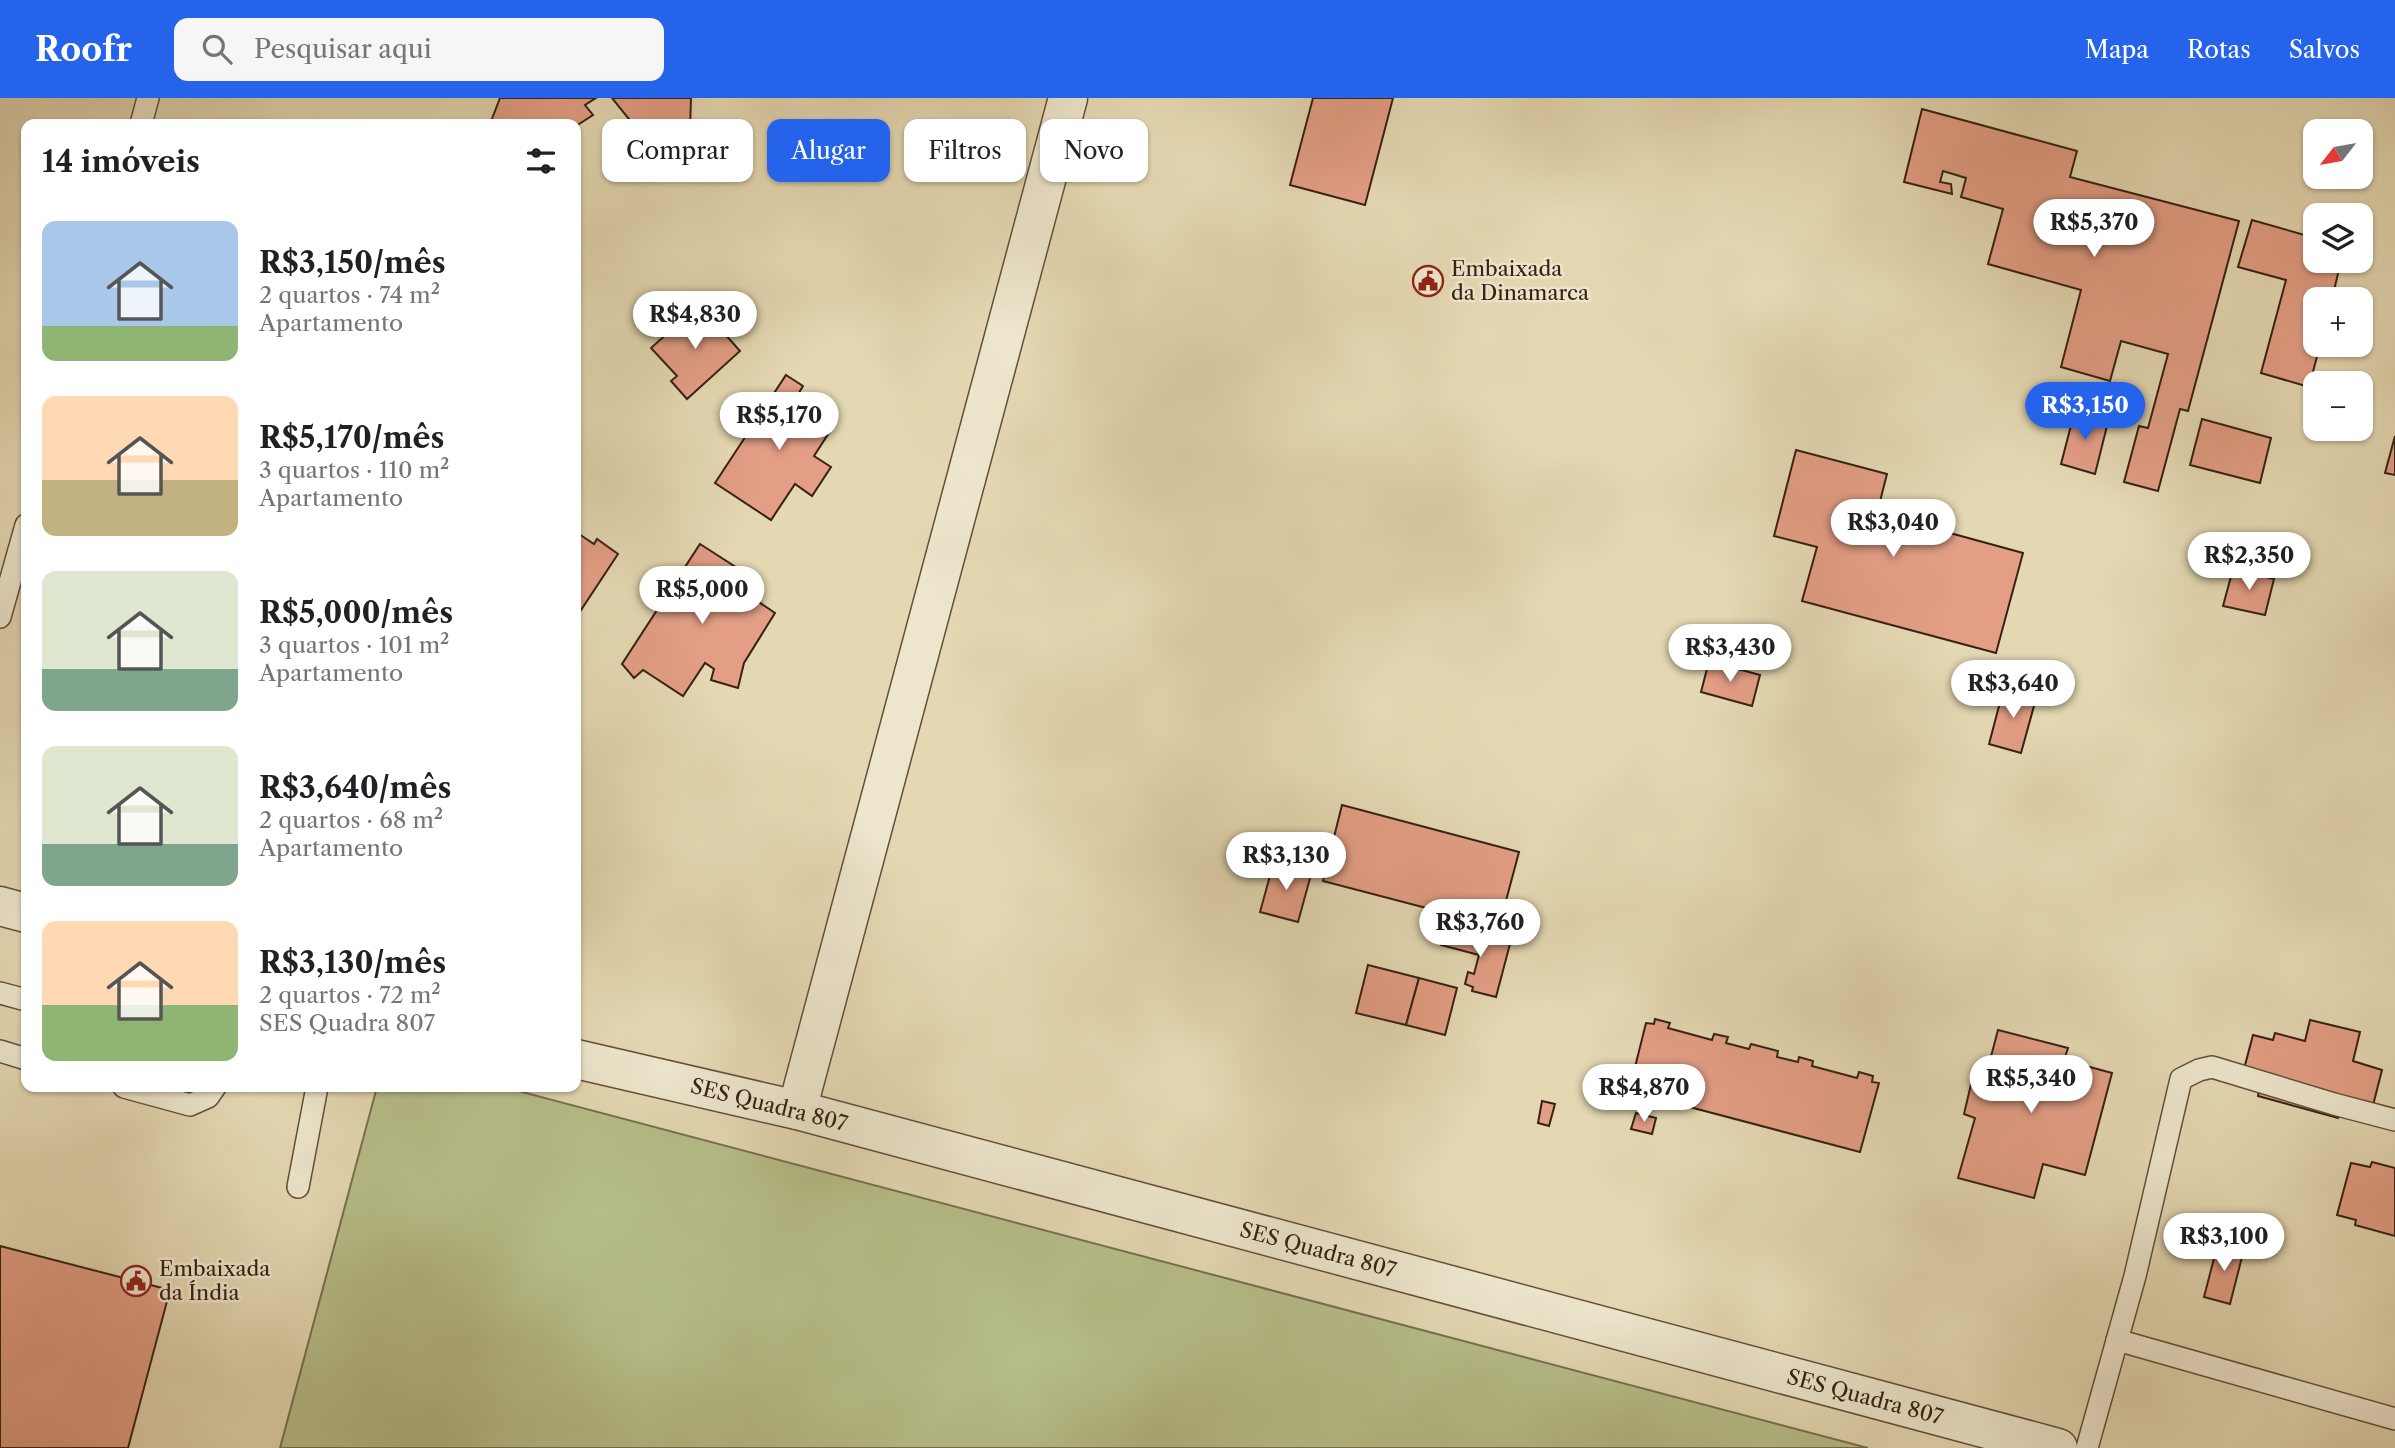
<!DOCTYPE html>
<html lang="pt">
<head>
<meta charset="utf-8">
<style>
	body { margin:0; font-family:"Libre Caslon Text",serif; background:#f6f6f6; color:#202124; height:100vh; display:flex; flex-direction:column; font-size:26px; white-space:nowrap }
	* { box-sizing:border-box; margin:0 }
	p { font-size:23px; color:#757577 }
	.icon { flex:none; width:38px; height:38px; fill:none; stroke:currentColor; stroke-width:2; stroke-linecap:round; stroke-linejoin:round }
	.map { position:relative; flex:1; overflow:hidden }
	.sheet { position:absolute; left:21px; top:21px; width:560px; height:973px; display:flex; flex-direction:column; background:#fff; border-radius:14px; box-shadow:0 2px 5px #0004 }
	.sheet>* { flex:none }
	.banner { position:absolute; left:602px; top:21px; width:665px; height:63px; display:flex; gap:14px }
	.needle { width:46px; rotate:239deg }
	.buttons { position:absolute; left:2303px; top:21px; display:grid; gap:14px }
	.buttons a { display:grid; place-items:center; width:70px; height:70px; border-radius:14px; background:#fff; box-shadow:0 2px 5px #0004; font-size:35px }
	.price { position:absolute; translate:-50% -60px; padding:0 16px; border-radius:24px; background:#fff; color:#222; font-size:23px; line-height:46px; filter:drop-shadow(0 2px 4px #0008) }
	.price::after { content:''; position:absolute; left:50%; top:42px; width:21px; height:16px; margin-left:-10px; background:inherit; clip-path:polygon(0 0,100% 0,50% 100%) }
	.price.active { background:#2563eb; color:#fff }
	ul { padding:0; list-style:none }
	li { display:flex; align-items:center; gap:21px; height:175px; padding:0 21px }
	li span { display:grid; place-items:center; flex:none; width:196px; height:140px; border-radius:14px; color:#555 }
	li>.icon { margin-inline-start:auto }
	span .icon { width:84px; height:84px; fill:#fffc; stroke-width:1 }
	li b { font-size:30px }
	h2 { display:flex; justify-content:space-between; align-items:center; height:84px; padding:0 21px; font-size:30px }
	.tag { padding:0 24px; border-radius:14px; background:#fff; box-shadow:0 2px 5px #0004; font-size:24px; line-height:63px }
	.tag.active { background:#2563eb; color:#fff }
	header { display:flex; align-items:center; gap:42px; box-sizing:border-box; height:98px; padding:0 35px; background:#2563eb; color:#fff }
	header strong { font-size:33px }
	nav { display:flex; gap:38px; margin-inline-start:auto; font-size:24px }
	.search { width:490px; height:63px; background:#f6f6f6; display:flex; align-items:center; gap:18px; box-sizing:border-box; padding:0 24px; border-radius:14px; color:#757577; font-size:26px }
	.map>svg:first-child { display:block }
	.green { fill:#b6be8a; stroke:#76704e; stroke-width:2 }
	.building { fill:#e39e85; stroke:#362113; stroke-width:2 }
	.lines { fill:none; stroke-linecap:round; stroke-linejoin:round }
	.service-casing { stroke:#624f3b; stroke-width:24 }
	.tertiary-casing { stroke:#624f3b; stroke-width:41 }
	.service { stroke:#ede6cd; stroke-width:21 }
	.tertiary { stroke:#ede6cd; stroke-width:38 }
	.labels { text-anchor:middle; stroke-width:5; stroke-linejoin:round; paint-order:stroke }
	.poi-label { font-size:21px; fill:#362113; stroke:#ede6cd; text-anchor:start }
	.street-label { font-size:21px; fill:#362113; stroke:#ede6cd }
</style>
</head>
<body>
<header>
<strong>Roofr</strong>
<div class="search"><svg class="icon" aria-label="search" viewBox="0 0 24 24"><circle cx="10" cy="10" r="6"/><path d="M15 15l6 6"/></svg>Pesquisar aqui</div>
<nav><a>Mapa</a><a>Rotas</a><a>Salvos</a></nav>
</header>
<div class="map">
<svg width="2395" height="1350" viewBox="0 0 2395 1350">
	<rect width="100%" height="100%" fill="#e4d8b2"/>
	<filter id="stains"><feTurbulence type="fractalNoise" baseFrequency=".00286" numOctaves="4"/><feColorMatrix values="0 0 0 0 .2 0 0 0 0 .09 0 0 0 0 .02 0 0 0 .5 -.17"/></filter>
	<radialGradient id="worn" r=".72"><stop offset=".6" stop-color="#630" stop-opacity="0"/><stop offset="1" stop-color="#630" stop-opacity=".3"/></radialGradient>
	<polygon class="green" points="377,989 503,989 1868,1350 280,1350"/>
	<g class="building">
		<polygon points="500,0 596,0 585,7 593,17 576,28 572,24 569,26 490,26"/>
		<polygon points="612,0 691,0 690,33 649,46"/>
		<polygon points="1313,0 1393,0 1365,107 1290,87"/>
		<polygon points="1922,11 2077,53 2070,79 2239,123 2188,313 2180,311 2158,393 2124,384 2139,328 2148,330 2168,256 2121,243 2110,283 2061,269 2081,192 1988,166 2003,111 1961,99 1966,80 1943,73 1940,84 1951,86 1952,96 1904,84"/>
		<polygon points="2252,122 2315,140 2315,163 2341,163 2332,201 2315,201 2315,247 2320,247 2309,289 2261,275 2286,182 2238,169"/>
		<polygon points="699,207 740,253 687,301 671,283 677,278 651,250"/>
		<polygon points="786,277 803,288 797,298 836,324 814,358 831,369 812,398 795,386 771,422 715,385"/>
		<polygon points="2075,312 2109,320 2095,376 2061,366"/>
		<polygon points="2202,321 2271,340 2260,385 2190,367"/>
		<polygon points="2395,338 2395,377 2385,375"/>
		<polygon points="1796,352 1887,376 1877,415 2023,455 1996,555 1802,503 1817,449 1774,438"/>
		<polygon points="576,434 594,446 597,441 618,456 579,515 576,513"/>
		<polygon points="700,446 759,484 758,490 756,489 750,498 775,515 744,565 738,590 711,582 714,571 705,565 683,598 643,572 634,580 622,566"/>
		<polygon points="2233,471 2274,481 2265,517 2223,508"/>
		<polygon points="1709,563 1760,577 1752,608 1701,594"/>
		<polygon points="2004,589 2037,597 2021,655 1989,646"/>
		<polygon points="1342,707 1519,754 1499,829 1323,783"/>
		<polygon points="1274,763 1312,773 1298,824 1260,814"/>
		<polygon points="1445,829 1510,846 1496,899 1472,893 1473,889 1465,886 1468,874 1474,876 1479,857 1441,847"/>
		<polygon points="1368,867 1419,880 1406,927 1356,915"/>
		<polygon points="1419,880 1457,890 1445,937 1406,927"/>
		<polygon points="1655,921 1670,925 1668,930 1712,942 1714,936 1728,939 1726,945 1749,951 1751,946 1778,953 1777,959 1798,964 1799,959 1813,963 1812,968 1857,980 1859,974 1873,978 1872,984 1879,985 1860,1054 1629,993 1646,925 1654,926"/>
		<polygon points="2310,922 2360,934 2353,963 2382,972 2369,1023 2339,1015 2338,1020 2258,998 2259,991 2240,986 2253,937 2273,942 2275,935 2305,943"/>
		<polygon points="1998,932 2068,950 2064,962 2112,975 2085,1077 2043,1066 2034,1100 1958,1080 1975,1020 1964,1016 1972,982 1984,985"/>
		<polygon points="1542,1003 1555,1006 1549,1028 1538,1025"/>
		<polygon points="1636,1015 1656,1020 1652,1036 1631,1031"/>
		<polygon points="2372,1064 2395,1070 2395,1138 2355,1127 2356,1122 2337,1117 2351,1065 2370,1069"/>
		<polygon points="2218,1145 2244,1151 2230,1206 2204,1199"/>
		<polygon points="0,1148 170,1192 128,1350 0,1350"/>
	</g>
	<g class="lines">
		<g class="service-casing">
			<g id="service">
				<polyline points="141,26 148,0"/>
				<polyline points="0,519 26,427"/>
				<polyline points="0,895 26,902"/>
				<polyline points="0,953 26,961"/>
				<polyline points="124,989 190,1007 208,999 215,989"/>
				<polyline points="298,1089 317,989"/>
				<polyline points="2117,1242 2395,1321"/>
				<polyline points="2087,1350 2135,1178 2181,981 2199,972 2212,969 2334,1006 2395,1022"/>
			</g>
		</g>
		<g class="tertiary-casing">
			<g id="tertiary">
				<polyline points="0,808 26,815"/>
				<polyline points="576,961 797,1012 2058,1350"/>
				<polyline points="797,1012 1068,0"/>
			</g>
		</g>
		<use href="#service" class="service"/>
		<use href="#tertiary" class="tertiary"/>
	</g>
	<defs>
		<g id="civic-ring" transform="scale(1.575)"><circle r="9.5" fill="#ede6cd" stroke="#8f2418" stroke-width="1.5"/><path d="M-.6-6.5H3V-4.5H.6V-3L4-1V1h2V6H-6V1h2V-1L-.6-3ZM-1.2 2.5V6h2.4V2.5Z" fill="#8f2418"/></g>
	</defs>
	<g fill-rule="evenodd">
		<use href="#civic-ring" x="1428" y="183"/>
		<use href="#civic-ring" x="136" y="1183"/>
	</g>
	<g class="labels">
		<g class="poi-label">
			<text x="1451" y="178">Embaixada<tspan x="1451" dy="24">da Dinamarca</tspan></text>
			<text x="159" y="1178">Embaixada<tspan x="159" dy="24">da Índia</tspan></text>
		</g>
		<g class="street-label">
			<text transform="translate(769 1007) rotate(14)" y="7">SES Quadra 807</text>
			<text transform="translate(1318 1152) rotate(15)" y="7">SES Quadra 807</text>
			<text transform="translate(1865 1299) rotate(15)" y="7">SES Quadra 807</text>
		</g>
	</g>
	<rect width="100%" height="100%" filter="url(#stains)"/>
	<rect width="100%" height="100%" fill="url(#worn)"/>
</svg>
<div class="buttons">
<a><svg class="needle" viewBox="-14 -14 28 28"><path d="M0-13l5 13h-10z" fill="#e53935"/><path d="M0 13l5-13h-10z" fill="#757577"/></svg></a>
<a><svg class="icon" aria-label="layers" viewBox="0 0 24 24"><path d="M12 4l9 5-9 5-9-5zM3 14l9 5 9-5"/></svg></a>
<a>+</a>
<a>−</a>
</div>
<b class="price" style="left:2094px;top:161px">R$5,370</b>
<b class="price" style="left:695px;top:253px">R$4,830</b>
<b class="price active" style="left:2085px;top:344px">R$3,150</b>
<b class="price" style="left:779px;top:354px">R$5,170</b>
<b class="price" style="left:1893px;top:461px">R$3,040</b>
<b class="price" style="left:2249px;top:494px">R$2,350</b>
<b class="price" style="left:702px;top:528px">R$5,000</b>
<b class="price" style="left:1730px;top:586px">R$3,430</b>
<b class="price" style="left:2013px;top:622px">R$3,640</b>
<b class="price" style="left:1286px;top:794px">R$3,130</b>
<b class="price" style="left:1480px;top:861px">R$3,760</b>
<b class="price" style="left:2031px;top:1017px">R$5,340</b>
<b class="price" style="left:1644px;top:1026px">R$4,870</b>
<b class="price" style="left:2224px;top:1175px">R$3,100</b>
<div class="banner">
<a class="tag">Comprar</a>
<a class="tag active">Alugar</a>
<a class="tag">Filtros</a>
<a class="tag">Novo</a>
</div>
<section class="sheet">
<h2>14 imóveis<svg class="icon" aria-label="filters" viewBox="0 0 24 24"><path d="M4 7h16M4 17h16"/><circle cx="9" cy="7" r="2"/><circle cx="15" cy="17" r="2"/></svg></h2>
<ul>
<li><span style="background:linear-gradient(#a9c7e8 75%,#8fb573 0)"><svg class="icon" aria-label="home" viewBox="0 0 24 24"><path d="M3 11l9-7 9 7M6 9v11h12V9"/></svg></span><div><b>R$3,150/mês</b><p>2 quartos · 74 m²</p><p>Apartamento</p></div></li>
<li><span style="background:linear-gradient(#ffd9b3 60%,#c2b280 0)"><svg class="icon" aria-label="home" viewBox="0 0 24 24"><path d="M3 11l9-7 9 7M6 9v11h12V9"/></svg></span><div><b>R$5,170/mês</b><p>3 quartos · 110 m²</p><p>Apartamento</p></div></li>
<li><span style="background:linear-gradient(#dfe7d0 70%,#7fa58c 0)"><svg class="icon" aria-label="home" viewBox="0 0 24 24"><path d="M3 11l9-7 9 7M6 9v11h12V9"/></svg></span><div><b>R$5,000/mês</b><p>3 quartos · 101 m²</p><p>Apartamento</p></div></li>
<li><span style="background:linear-gradient(#dfe7d0 70%,#7fa58c 0)"><svg class="icon" aria-label="home" viewBox="0 0 24 24"><path d="M3 11l9-7 9 7M6 9v11h12V9"/></svg></span><div><b>R$3,640/mês</b><p>2 quartos · 68 m²</p><p>Apartamento</p></div></li>
<li><span style="background:linear-gradient(#ffd9b3 60%,#8fb573 0)"><svg class="icon" aria-label="home" viewBox="0 0 24 24"><path d="M3 11l9-7 9 7M6 9v11h12V9"/></svg></span><div><b>R$3,130/mês</b><p>2 quartos · 72 m²</p><p>SES Quadra 807</p></div></li>
</ul>
</section>
</div>
</body>
</html>
